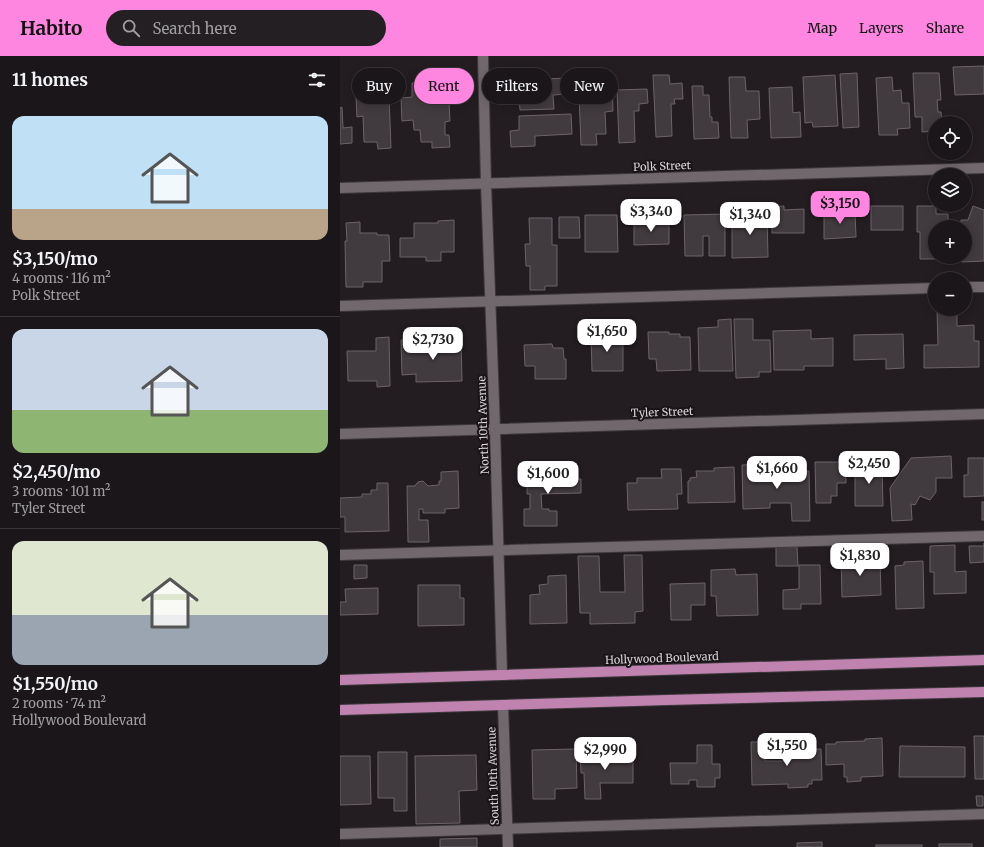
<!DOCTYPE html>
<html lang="en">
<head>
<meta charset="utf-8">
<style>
	body { margin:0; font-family:Merriweather,serif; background:#231f23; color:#f1f3f6; height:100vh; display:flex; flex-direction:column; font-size:15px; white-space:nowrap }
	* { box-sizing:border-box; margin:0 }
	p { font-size:13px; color:#9f9fa2 }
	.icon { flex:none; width:22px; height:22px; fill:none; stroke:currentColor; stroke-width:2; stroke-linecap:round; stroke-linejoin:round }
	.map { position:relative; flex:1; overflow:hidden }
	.side { display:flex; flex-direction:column; background:#1a161a; width:340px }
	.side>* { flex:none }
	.hud { position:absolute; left:12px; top:12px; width:380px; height:36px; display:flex; gap:8px }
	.fabs { position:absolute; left:588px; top:60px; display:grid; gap:8px }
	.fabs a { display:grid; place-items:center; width:44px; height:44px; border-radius:50%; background:#1a161a; box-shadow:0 2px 10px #0003,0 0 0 1px #383539; font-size:20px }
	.price { position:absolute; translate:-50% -34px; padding:0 9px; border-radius:8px; background:#fff; color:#222; font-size:13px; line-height:26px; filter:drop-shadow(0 1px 2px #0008) }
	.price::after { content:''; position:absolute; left:50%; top:24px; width:12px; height:9px; margin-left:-6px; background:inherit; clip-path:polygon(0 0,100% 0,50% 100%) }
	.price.on { background:#fe86e0; color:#111 }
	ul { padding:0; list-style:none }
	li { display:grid; align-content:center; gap:8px; height:212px; padding:0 12px }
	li+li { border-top:1px solid #383539 }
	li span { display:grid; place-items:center; height:124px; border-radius:12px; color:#555 }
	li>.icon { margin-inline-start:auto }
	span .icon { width:72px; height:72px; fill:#fffc; stroke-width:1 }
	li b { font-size:17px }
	h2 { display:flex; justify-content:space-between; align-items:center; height:48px; padding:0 12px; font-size:17px }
	.pill { padding:0 14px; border-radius:18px; background:#1a161a; box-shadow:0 2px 10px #0003,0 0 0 1px #383539; font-size:14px; line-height:36px }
	.pill.on { background:#fe86e0; color:#111 }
	header { display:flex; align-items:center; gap:24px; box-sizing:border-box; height:56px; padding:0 20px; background:#fe86e0; color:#111 }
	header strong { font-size:19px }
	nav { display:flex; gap:22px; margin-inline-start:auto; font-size:14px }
	.search { width:280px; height:36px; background:#231f23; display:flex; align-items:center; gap:10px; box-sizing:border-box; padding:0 14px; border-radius:22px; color:#9f9fa2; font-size:15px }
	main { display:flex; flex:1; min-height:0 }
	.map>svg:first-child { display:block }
	.building { fill:#413a3e; stroke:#6b6368 }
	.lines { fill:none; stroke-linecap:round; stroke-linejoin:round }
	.minor-casing { stroke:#3d393c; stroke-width:12 }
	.major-casing { stroke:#3d393c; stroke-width:12 }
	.minor { stroke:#70686d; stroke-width:10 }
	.major { stroke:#c083b0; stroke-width:10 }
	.labels { text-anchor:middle; stroke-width:4; stroke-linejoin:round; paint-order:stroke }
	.street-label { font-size:11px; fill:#d7d3d6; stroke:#1a1418 }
</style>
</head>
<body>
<header>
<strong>Habito</strong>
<div class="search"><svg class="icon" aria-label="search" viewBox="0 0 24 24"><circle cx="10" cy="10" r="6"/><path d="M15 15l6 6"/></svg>Search here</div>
<nav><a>Map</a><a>Layers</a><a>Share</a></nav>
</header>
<main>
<section class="side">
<h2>11 homes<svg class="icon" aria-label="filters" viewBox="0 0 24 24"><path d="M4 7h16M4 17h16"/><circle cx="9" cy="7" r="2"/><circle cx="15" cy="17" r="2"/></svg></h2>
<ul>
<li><span style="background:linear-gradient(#bfe0f5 75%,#b9a48a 0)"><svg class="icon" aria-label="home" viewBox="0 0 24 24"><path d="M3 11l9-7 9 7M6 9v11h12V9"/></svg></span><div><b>$3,150/mo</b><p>4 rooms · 116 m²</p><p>Polk Street</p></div></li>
<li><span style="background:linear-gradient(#c9d6e8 65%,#8fb573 0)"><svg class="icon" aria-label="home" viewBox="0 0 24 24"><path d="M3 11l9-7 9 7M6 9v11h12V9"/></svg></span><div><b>$2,450/mo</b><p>3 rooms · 101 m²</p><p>Tyler Street</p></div></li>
<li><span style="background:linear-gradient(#dfe7d0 60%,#9aa5b1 0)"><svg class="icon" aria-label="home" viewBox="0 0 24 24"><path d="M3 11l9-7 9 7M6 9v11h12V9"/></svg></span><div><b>$1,550/mo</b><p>2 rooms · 74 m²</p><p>Hollywood Boulevard</p></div></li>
</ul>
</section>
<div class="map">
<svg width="644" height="791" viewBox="0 0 644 791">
	<rect width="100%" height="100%" fill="#231d22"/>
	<g class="building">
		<polygon points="644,10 644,38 615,39 613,11"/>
		<polygon points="517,17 519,71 503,72 500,18"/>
		<polygon points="573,17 599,17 601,44 597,44 598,56 601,56 602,67 595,67 595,75 582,76 582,61 575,61"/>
		<polygon points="252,18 272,18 273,55 265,56 266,78 256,78 257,89 241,89 239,38 253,37"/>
		<polygon points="313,19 329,19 330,28 342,27 343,43 334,43 335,48 331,48 332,80 316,81"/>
		<polygon points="495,19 498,70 473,71 472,66 465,67 463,21"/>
		<polygon points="389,21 405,21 406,35 419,35 420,63 407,64 408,82 391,82"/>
		<polygon points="552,21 553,35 561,34 562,47 569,47 570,72 557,73 558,79 539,79 536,22"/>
		<polygon points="230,22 230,38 213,39 214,53 180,54 179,41 170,41 170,24"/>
		<polygon points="92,26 93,38 103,37 104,47 109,47 110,65 105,66 105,79 109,79 110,91 92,92 92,86 81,86 80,74 74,74 73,64 62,65 61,42 72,41 72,27"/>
		<polygon points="352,30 363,30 363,39 369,39 370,61 372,61 372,66 378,66 379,82 354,83"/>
		<polygon points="452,31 453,57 460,56 461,81 431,82 429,32"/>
		<polygon points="307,33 308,47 299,48 299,55 294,55 295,86 279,87 277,34"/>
		<polygon points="49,40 51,92 38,93 37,86 24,86 23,60 17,61 16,42"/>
		<polygon points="2,51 3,72 12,71 12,87 0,88 0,52"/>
		<polygon points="231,58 232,78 195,80 195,90 171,91 170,75 179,74 179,60"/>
		<polygon points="444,150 444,154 464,153 464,177 432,177 432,151"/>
		<rect x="531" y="150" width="32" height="24"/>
		<polygon points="577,150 596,150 596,158 608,158 608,171 595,171 595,201 608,201 608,203 580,203 580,176 577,176"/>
		<polygon points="633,150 644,154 644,205 622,206 622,201 625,201 625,171 621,171 621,164 628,164"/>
		<polygon points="515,156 516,181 484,183 484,157"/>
		<polygon points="385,158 385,200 369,200 369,180 363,180 363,200 345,200 344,159"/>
		<polygon points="392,158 427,158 428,201 392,202"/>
		<polygon points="245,159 277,159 278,196 245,196"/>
		<polygon points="219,161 239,161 240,182 219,182"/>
		<polygon points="189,162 212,162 212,189 217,189 217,230 205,230 205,234 190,234 190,210 186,210 185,188 190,188"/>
		<polygon points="114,164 114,196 101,196 101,205 86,205 86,201 60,201 60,182 74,182 74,167 98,167 98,165"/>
		<polygon points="294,165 329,165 329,188 294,189"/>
		<polygon points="20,166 20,177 37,177 37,179 49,179 50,205 42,205 42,226 23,226 23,231 6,231 5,185 7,185 6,167"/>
		<polygon points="597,253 617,253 617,270 634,269 634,285 639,285 639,311 584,312 584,289 598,289"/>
		<polygon points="391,263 393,315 359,315 358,272 378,271 378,264"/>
		<polygon points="394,263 413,263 413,284 430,284 431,316 419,316 419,321 396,322"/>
		<polygon points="471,274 471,283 493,282 493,310 464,310 464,314 434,314 433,275"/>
		<polygon points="308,276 329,276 329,278 340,278 340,281 350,281 351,314 317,315 316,303 309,303"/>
		<polygon points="273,278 273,284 283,283 283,315 252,315 251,279"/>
		<polygon points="563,278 564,312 546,313 546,303 514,304 514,279"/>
		<polygon points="49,281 50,330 37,331 37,325 8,325 7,295 36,295 36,282"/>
		<polygon points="121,282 122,325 76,326 76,318 62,319 61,284 78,283 78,292 105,292 104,283"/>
		<polygon points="212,288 213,292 223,292 224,303 226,303 226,323 195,323 195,310 185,310 184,289"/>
		<polygon points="611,400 612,422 596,422 596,436 590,444 580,440 575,449 571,448 572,464 552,465 550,432 571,402"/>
		<polygon points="628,402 644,402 644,440 624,441 624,419 628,419"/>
		<polygon points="475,406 505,406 506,427 497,427 497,440 491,440 491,447 476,447"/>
		<polygon points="542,407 543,450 515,450 515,408"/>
		<polygon points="423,408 423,416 469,415 470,465 452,465 451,447 430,447 430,452 403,453 402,409"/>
		<polygon points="394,411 395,446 348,447 348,425 350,425 350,422 357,421 356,415 374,415 374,412"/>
		<polygon points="230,413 230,423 241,423 241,437 201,438 202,453 209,453 209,455 217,455 217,470 184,470 184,453 190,453 190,438 187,438 187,420 194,420 194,414"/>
		<polygon points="321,413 341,413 342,438 337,438 338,453 288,454 287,427 297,427 297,422 322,422"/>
		<polygon points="118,415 119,452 105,453 105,457 83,457 83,453 79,453 79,464 88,464 89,486 68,486 67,430 75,430 78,426 83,425 88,430 99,429 99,425 101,425 101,416"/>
		<polygon points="37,427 48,427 49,475 5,476 5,461 0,461 0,442 22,441 22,438 31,438 31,434 37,434"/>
		<rect x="642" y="446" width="2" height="18"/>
		<polygon points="644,487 644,506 630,507 629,490 644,490"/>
		<polygon points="615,489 615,516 626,515 626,537 594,538 594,516 590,516 590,490"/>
		<polygon points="436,491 457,491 458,510 436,510"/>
		<polygon points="284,499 302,499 303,555 295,556 295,567 250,568 250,557 240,557 238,500 259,500 260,536 285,536"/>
		<polygon points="501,499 518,499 519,504 540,503 541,539 502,541"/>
		<polygon points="583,505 584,552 556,553 555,510 564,509 564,506"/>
		<polygon points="14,509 27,509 27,522 14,523"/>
		<polygon points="459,509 480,509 481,548 461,548 461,553 443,553 443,534 459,533"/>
		<polygon points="395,513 396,519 417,518 418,559 377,560 376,540 371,540 371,514"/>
		<polygon points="226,519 227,567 190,568 190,539 200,538 199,529 208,528 208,520"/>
		<polygon points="365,527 365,549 351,549 351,564 331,564 330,528"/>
		<polygon points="78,529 120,529 120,542 124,542 124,569 78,570"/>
		<polygon points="38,532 38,558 0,559 0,546 6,546 5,533"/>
		<polygon points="634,680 644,680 644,723 635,723"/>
		<polygon points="542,682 543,720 521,721 521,725 507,726 507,721 504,721 504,708 486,709 486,688 496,688 496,686 525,685 525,683"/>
		<polygon points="411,686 424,686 425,705 447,705 447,691 468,690 468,693 481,693 482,724 472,724 472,728 468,728 468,731 448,732 448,728 412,729"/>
		<polygon points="357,689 372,689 372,708 380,708 380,722 375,722 375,731 357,731 357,724 349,724 349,728 331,728 330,707 357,707"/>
		<polygon points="560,690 625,691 625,721 559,721"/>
		<polygon points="236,693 237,732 215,733 215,743 193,743 192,694"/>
		<polygon points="261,695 261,701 275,701 275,696 293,696 293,727 260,727 261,743 245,743 244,717 241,717 240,696"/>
		<polygon points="38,696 67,696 67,755 54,755 54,742 38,742"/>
		<polygon points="136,699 137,734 119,735 120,767 76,768 75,700"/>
		<polygon points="0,700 30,700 31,748 0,749"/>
		<polygon points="636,740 643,740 643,750 637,750"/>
		<polygon points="137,782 137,791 100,791 100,783"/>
		<polygon points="482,786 482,791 457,791 457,787"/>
		<rect x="599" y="788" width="33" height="3"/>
		<rect x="536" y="789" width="46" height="2"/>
	</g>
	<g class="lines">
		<g class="minor-casing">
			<g id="minor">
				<polyline points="143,0 146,128 155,373 162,618"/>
				<polyline points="0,132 644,112"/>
				<polyline points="625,231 644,231"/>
				<polyline points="0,250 595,232"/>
				<polyline points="0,378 644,358"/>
				<polyline points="0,499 644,480"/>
				<polyline points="163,649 168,791"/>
				<polyline points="0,778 644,758"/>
			</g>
		</g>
		<g class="major-casing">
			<g id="major">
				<polyline points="0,624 644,604"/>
				<polyline points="0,654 327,644 644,636"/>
			</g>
		</g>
		<use href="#minor" class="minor"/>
		<use href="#major" class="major"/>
	</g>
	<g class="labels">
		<g class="street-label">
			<text transform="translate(322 110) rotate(-2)" y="4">Polk Street</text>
			<text transform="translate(322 356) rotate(-2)" y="4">Tyler Street</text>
			<text transform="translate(143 369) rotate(-92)" y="4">North 10th Avenue</text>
			<text transform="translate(322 602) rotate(-2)" y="4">Hollywood Boulevard</text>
			<text transform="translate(153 720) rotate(-92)" y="4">South 10th Avenue</text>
		</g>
	</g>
</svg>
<div class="fabs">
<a><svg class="icon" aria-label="locate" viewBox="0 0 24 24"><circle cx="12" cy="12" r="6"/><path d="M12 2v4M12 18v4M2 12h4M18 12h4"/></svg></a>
<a><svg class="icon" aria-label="layers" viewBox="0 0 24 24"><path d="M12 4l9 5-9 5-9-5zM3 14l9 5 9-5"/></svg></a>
<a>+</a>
<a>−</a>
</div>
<b class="price on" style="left:500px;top:169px">$3,150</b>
<b class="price" style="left:311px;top:177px">$3,340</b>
<b class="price" style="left:410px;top:180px">$1,340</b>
<b class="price" style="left:267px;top:297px">$1,650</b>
<b class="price" style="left:93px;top:305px">$2,730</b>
<b class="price" style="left:529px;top:429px">$2,450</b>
<b class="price" style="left:437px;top:434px">$1,660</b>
<b class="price" style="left:208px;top:439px">$1,600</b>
<b class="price" style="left:520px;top:521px">$1,830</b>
<b class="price" style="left:447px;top:711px">$1,550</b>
<b class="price" style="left:265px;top:715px">$2,990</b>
<div class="hud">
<a class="pill">Buy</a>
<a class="pill on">Rent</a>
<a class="pill">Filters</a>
<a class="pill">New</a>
</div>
</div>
</main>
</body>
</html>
